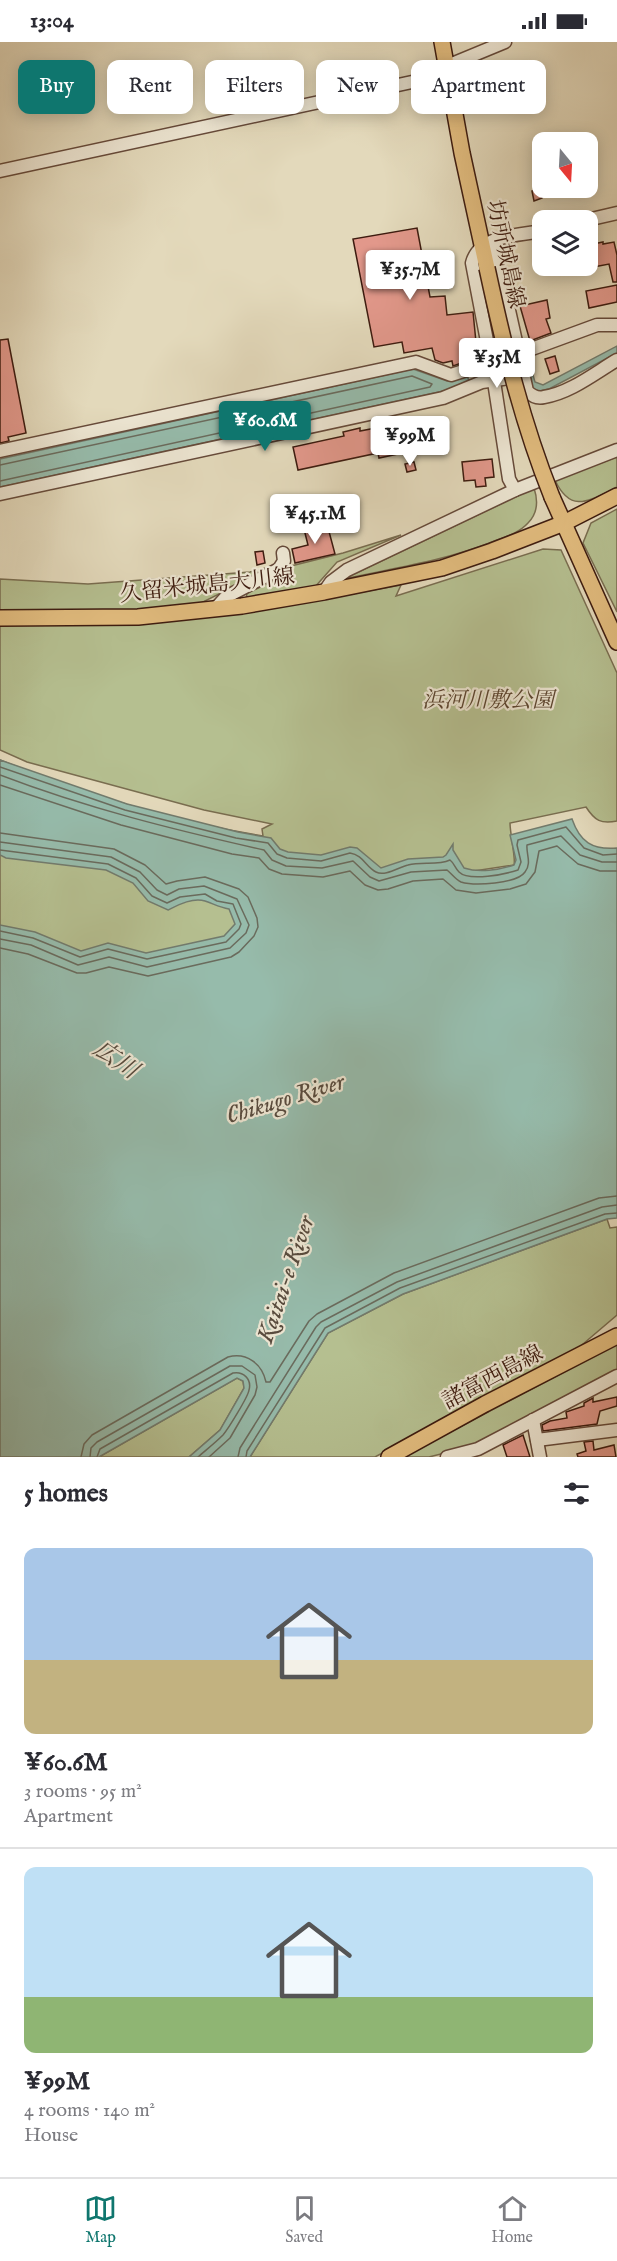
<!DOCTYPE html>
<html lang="en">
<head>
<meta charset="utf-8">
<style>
	body { margin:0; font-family:"IM FELL English","Noto Serif JP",serif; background:#f2f2f3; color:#2b2b33; height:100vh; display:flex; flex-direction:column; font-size:22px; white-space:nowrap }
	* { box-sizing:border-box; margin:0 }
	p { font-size:20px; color:#7c7c81 }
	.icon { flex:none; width:33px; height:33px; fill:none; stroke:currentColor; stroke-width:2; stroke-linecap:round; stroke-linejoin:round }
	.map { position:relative; height:1415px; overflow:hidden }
	.side { display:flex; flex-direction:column; background:#fff; flex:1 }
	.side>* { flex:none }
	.banner { position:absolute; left:18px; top:18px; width:582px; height:54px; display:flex; gap:12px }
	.needle { width:39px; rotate:162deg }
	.fabs { position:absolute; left:532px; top:90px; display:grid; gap:12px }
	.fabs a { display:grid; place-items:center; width:66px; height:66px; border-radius:12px; background:#fff; box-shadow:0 3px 15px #0003; font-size:30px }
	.price { position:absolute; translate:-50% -51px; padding:0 14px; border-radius:6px; background:#fff; color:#222; font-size:20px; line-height:39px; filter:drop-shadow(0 2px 3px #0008) }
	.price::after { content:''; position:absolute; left:50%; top:36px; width:18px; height:14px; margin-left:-9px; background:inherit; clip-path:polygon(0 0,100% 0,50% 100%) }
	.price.active { background:#0f766e; color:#fff }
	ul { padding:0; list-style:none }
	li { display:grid; align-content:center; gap:12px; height:318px; padding:0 24px }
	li+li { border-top:2px solid #e1e1e2 }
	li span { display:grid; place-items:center; height:186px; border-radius:12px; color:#555 }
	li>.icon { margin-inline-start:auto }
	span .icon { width:108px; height:108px; fill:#fffc; stroke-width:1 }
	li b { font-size:26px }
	h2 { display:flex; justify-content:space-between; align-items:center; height:72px; padding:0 24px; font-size:26px }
	.chip { padding:0 21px; border-radius:12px; background:#fff; box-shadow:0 3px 15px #0003; font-size:21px; line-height:54px }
	.chip.active { background:#0f766e; color:#fff }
	.status { display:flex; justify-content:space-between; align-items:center; height:42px; padding:0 30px; background:#fff; direction:ltr }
	.status svg { height:16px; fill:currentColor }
	.menu { display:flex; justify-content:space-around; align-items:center; height:84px; border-top:2px solid #e1e1e2; background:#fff; font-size:16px; color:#7c7c81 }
	.menu a { display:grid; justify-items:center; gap:3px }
	.menu .active { color:#0f766e }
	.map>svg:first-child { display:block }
	.green { fill:#b5bf90; stroke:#796d50; stroke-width:1.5 }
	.water { fill:#96bbab; stroke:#727b6d; stroke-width:1.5 }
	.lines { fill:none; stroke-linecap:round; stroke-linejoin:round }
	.shore { stroke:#6a6b5d; stroke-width:1.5 }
	.building { fill:#e2988b; stroke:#3d1b0f; stroke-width:1.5 }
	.minor-casing { stroke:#664a3a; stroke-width:15 }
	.major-casing { stroke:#3d1b0f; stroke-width:18 }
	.minor { stroke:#ede6d3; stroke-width:12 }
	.major { stroke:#e2bc7e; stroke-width:15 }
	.major-bridge-casing { stroke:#3d1b0f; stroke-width:18; stroke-linecap:butt }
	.major-bridge { stroke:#e2bc7e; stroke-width:15 }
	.labels { text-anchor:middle; stroke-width:4.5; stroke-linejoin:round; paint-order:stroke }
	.street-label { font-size:22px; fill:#3d1b0f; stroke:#ede6d3 }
	.park-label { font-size:22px; font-style:italic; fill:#5b442f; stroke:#ede6d3 }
	.water-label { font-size:24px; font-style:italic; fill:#584b3e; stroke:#ede6d3 }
</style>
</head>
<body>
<div class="status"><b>13:04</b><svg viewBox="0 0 49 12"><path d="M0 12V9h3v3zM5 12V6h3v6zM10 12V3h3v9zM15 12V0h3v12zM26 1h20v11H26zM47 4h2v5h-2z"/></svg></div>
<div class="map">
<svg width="617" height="1415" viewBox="0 0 617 1415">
	<rect width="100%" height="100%" fill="#e3d9bb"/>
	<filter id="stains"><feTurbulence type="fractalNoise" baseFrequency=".00333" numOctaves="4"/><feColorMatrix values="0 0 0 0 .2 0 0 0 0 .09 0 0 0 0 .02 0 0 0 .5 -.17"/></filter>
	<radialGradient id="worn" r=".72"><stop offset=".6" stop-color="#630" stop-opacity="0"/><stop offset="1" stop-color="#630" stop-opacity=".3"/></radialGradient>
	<g class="green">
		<path d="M617 415V445C590 458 571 473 555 438Z"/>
		<path d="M534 446C538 458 538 471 528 481 519 491 505 495 492 500 444 519 394 526 344 537Z"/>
		<polygon points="617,467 617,570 583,501 591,481"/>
		<polygon points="401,493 337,520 314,546 246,558 247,551 285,534 291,524 343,511"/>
		<path d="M543 507 561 508 617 631V779C601 782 595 779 586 765L510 781C510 792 516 817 514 823L474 829 202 826 259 906 106 936 0 901V718C83 751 175 780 263 794L262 787 272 782 204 768 27 720 0 708V583H125L262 568 401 543 396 554Z"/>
		<polygon points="277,523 201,561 124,569 0,570 0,537 88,542 250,530"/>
		<polygon points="607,1177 610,1186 617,1185 617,1273 576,1308 375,1415 250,1415 328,1291 403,1252"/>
		<polygon points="617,1302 617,1329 477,1403 429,1415 403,1415"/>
		<polygon points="237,1336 243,1339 244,1346 220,1388 189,1415 99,1415"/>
	</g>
	<g class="water">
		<polygon points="617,304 617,311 549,347 539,349 532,347 524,316 528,316 535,340 543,343"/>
		<polygon points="413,327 447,339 467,333 469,339 448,348 0,445 0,417"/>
		<path d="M0 718 127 762 238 790 271 796 280 807 288 810 321 813 350 805 357 806 381 826 408 817 443 815 446 813 453 802V808L464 826C479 831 499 828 514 823L516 818 510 793 572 777C580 800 592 808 617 806V1176L607 1177 403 1252 328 1291 250 1415H189L220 1388 244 1346 243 1339 237 1336 99 1415H0V883L35 890 81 909 108 901 146 911 224 894 235 882 229 867C219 865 214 862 205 859 193 855 178 863 168 868L148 859 133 841 106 828 6 816 0 813Z"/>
	</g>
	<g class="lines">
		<g class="shore">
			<polyline points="0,423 412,334 432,342 430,345 0,439"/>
			<path d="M0 725 125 768 236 796 268 801 277 812 287 816 321 819 350 811C363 813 366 825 376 830 385 835 399 825 408 823 422 819 437 824 450 818 454 821 455 826 459 830 469 840 506 832 518 828L521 820 517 803 518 798 566 785 584 806 603 813 617 812"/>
			<path d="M0 733C86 766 175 788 264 808L272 818 286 824 322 826 353 819 370 835 379 839 411 830 447 828C452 832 455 837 461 840 474 844 517 842 525 830 532 821 526 812 527 803L561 794 580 813 602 820H617"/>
			<polyline points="0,743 121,783 232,812 259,816 269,827 282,832 323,835 350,829 365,843 378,848 388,847 413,839 443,837 456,848 476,851 510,847 526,842 535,830 539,809 557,804 578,822 600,829 617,829"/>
			<polyline points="0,791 114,807 145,823 166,842 177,839 205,835 239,847 248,855 257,876 258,885 254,894 239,910 231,915 148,934 109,925 86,931 77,931 28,912 0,906"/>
			<polyline points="0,800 111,815 140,830 157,848 167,853 179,847 204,844 237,857 249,883 246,891 230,906 147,925 109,915 78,923 31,903 0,897"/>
			<polyline points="0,808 108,822 136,836 152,854 167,861 180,855 205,852 217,859 233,862 241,882 239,887 226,900 147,917 108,907 80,915 33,896 0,889"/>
			<path d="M81 1415 84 1402 92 1393 228 1315C247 1310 262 1322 266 1340H270L309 1279 317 1272 394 1231 599 1156 617 1154"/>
			<polyline points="90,1415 91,1406 97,1400 230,1324 242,1324 255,1333 257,1345 255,1353 230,1396 209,1415"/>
			<path d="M97 1415 100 1407 233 1331C243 1329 252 1337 249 1348 248 1355 228 1387 223 1393 215 1401 206 1408 198 1415"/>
			<polyline points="238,1415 240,1406 316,1285 321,1280 397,1240 602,1165 617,1163"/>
			<polyline points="246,1415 247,1409 325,1286 400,1246 605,1172 617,1171"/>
		</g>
	</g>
	<g class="building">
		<polygon points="540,147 542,156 534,159 532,149"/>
		<polygon points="417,186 430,255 445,254 447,273 473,270 476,300 479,300 482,314 453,324 452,319 443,321 435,318 432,306 404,311 402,300 374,305 353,197"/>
		<polygon points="603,200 603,202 614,200 617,213 617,240 613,240 609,222 588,226 588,203"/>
		<polygon points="617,243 617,260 589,266 586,249"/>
		<polygon points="547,258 550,276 546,277 551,291 530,299 520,264"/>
		<polygon points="8,297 26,391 8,395 9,399 0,401 0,298"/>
		<polygon points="555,314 559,329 550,332 545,317"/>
		<polygon points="396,382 403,411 379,416 378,411 298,428 293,405 344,394 343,390 360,386 360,389"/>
		<polygon points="492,417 494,435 485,436 486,444 476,445 475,438 464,439 462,420"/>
		<polygon points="414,420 416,428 407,430 405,422"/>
		<polygon points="327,482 335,512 295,521 292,507 308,503 304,487"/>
		<polygon points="263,509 265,521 257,523 255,510"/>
		<polygon points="617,1355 617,1364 600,1369 597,1382 543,1389 542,1383 550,1379 567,1376 566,1370 584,1364 584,1361 593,1356 593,1360"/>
		<polygon points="523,1393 530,1415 507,1415 503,1403"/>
		<polygon points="593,1399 594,1408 614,1403 616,1415 578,1415 577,1412 586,1409 584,1400"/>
	</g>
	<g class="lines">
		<g class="minor-casing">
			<g id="minor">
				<polyline points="447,24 505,0"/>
				<polyline points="0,129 449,32"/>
				<polyline points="587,178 617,171"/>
				<path d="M492 200 496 210 527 349C532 354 537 357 544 355 570 351 595 331 617 318"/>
				<polyline points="518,312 597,283 617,283"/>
				<polyline points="0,409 416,320 451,333 491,320"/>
				<path d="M515 448 509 437 491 320 472 221C479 193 519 193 543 189"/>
				<polyline points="0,452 443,356 482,340 523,334"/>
				<polyline points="324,550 331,540 347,528 515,448 617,408"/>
				<polyline points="215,567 226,555 279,527 284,519 283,511"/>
				<polyline points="533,1378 540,1415"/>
				<polyline points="537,1398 617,1388"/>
				<polyline points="447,1415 478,1407 617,1334"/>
			</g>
		</g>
		<g class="major-casing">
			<g id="major">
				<polyline points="442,0 462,111 487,226"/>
				<polyline points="552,455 617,600"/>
				<polyline points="0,576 138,575 242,564 324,550 442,526 492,509 564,481 617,454"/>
				<polyline points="389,1415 485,1362 617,1294"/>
			</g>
		</g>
		<use href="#minor" class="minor"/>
		<use href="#major" class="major"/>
		<g class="major-bridge-casing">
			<path id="major-bridge" d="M487 226C504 305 522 380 552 455"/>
		</g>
		<use href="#major-bridge" class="major-bridge"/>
	</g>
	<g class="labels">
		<g class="street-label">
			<text transform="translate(507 212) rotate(78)" y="8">坊所城島線</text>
			<text transform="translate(207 542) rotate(-6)" y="8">久留米城島大川線</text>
			<text transform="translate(492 1334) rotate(-28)" y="8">諸富西島線</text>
		</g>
		<g class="park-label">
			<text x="488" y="665">浜河川敷公園</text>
		</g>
		<g class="water-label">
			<text transform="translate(116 1017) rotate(34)" y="8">広川</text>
			<text transform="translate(285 1056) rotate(-17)" y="8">Chikugo River</text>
			<text transform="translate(285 1237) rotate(-71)" y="8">Kaitai-e River</text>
		</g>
	</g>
	<rect width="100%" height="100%" filter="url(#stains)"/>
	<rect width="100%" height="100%" fill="url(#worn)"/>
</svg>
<div class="fabs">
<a><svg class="needle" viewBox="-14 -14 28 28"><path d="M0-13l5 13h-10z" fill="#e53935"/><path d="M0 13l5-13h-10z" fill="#7c7c81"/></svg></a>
<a><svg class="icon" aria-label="layers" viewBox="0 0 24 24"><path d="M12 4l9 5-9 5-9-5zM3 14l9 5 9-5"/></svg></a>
</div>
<b class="price" style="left:410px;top:259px">¥35.7M</b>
<b class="price" style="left:497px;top:347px">¥35M</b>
<b class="price active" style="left:265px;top:410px">¥60.6M</b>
<b class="price" style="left:410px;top:425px">¥99M</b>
<b class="price" style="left:315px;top:503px">¥45.1M</b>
<div class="banner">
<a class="chip active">Buy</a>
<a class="chip">Rent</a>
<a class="chip">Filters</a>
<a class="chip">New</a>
<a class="chip">Apartment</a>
</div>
</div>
<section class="side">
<h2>5 homes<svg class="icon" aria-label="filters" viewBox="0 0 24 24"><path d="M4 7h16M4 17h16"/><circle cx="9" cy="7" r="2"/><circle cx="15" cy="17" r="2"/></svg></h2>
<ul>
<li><span style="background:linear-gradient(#a9c7e8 60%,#c2b280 0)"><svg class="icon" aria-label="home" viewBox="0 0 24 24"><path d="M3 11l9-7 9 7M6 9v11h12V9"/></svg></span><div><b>¥60.6M</b><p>3 rooms · 95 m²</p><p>Apartment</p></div></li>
<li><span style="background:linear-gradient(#bfe0f5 70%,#8fb573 0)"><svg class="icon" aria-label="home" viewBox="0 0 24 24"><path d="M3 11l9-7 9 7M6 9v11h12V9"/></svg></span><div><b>¥99M</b><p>4 rooms · 140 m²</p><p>House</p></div></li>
</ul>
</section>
<nav class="menu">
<a class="active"><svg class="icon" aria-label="map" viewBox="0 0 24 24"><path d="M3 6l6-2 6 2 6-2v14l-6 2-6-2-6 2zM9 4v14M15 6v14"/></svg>Map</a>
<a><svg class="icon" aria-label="saved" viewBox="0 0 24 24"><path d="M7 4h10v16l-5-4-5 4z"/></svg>Saved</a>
<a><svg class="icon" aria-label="home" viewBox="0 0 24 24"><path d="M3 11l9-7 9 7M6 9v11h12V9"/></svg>Home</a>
</nav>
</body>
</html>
